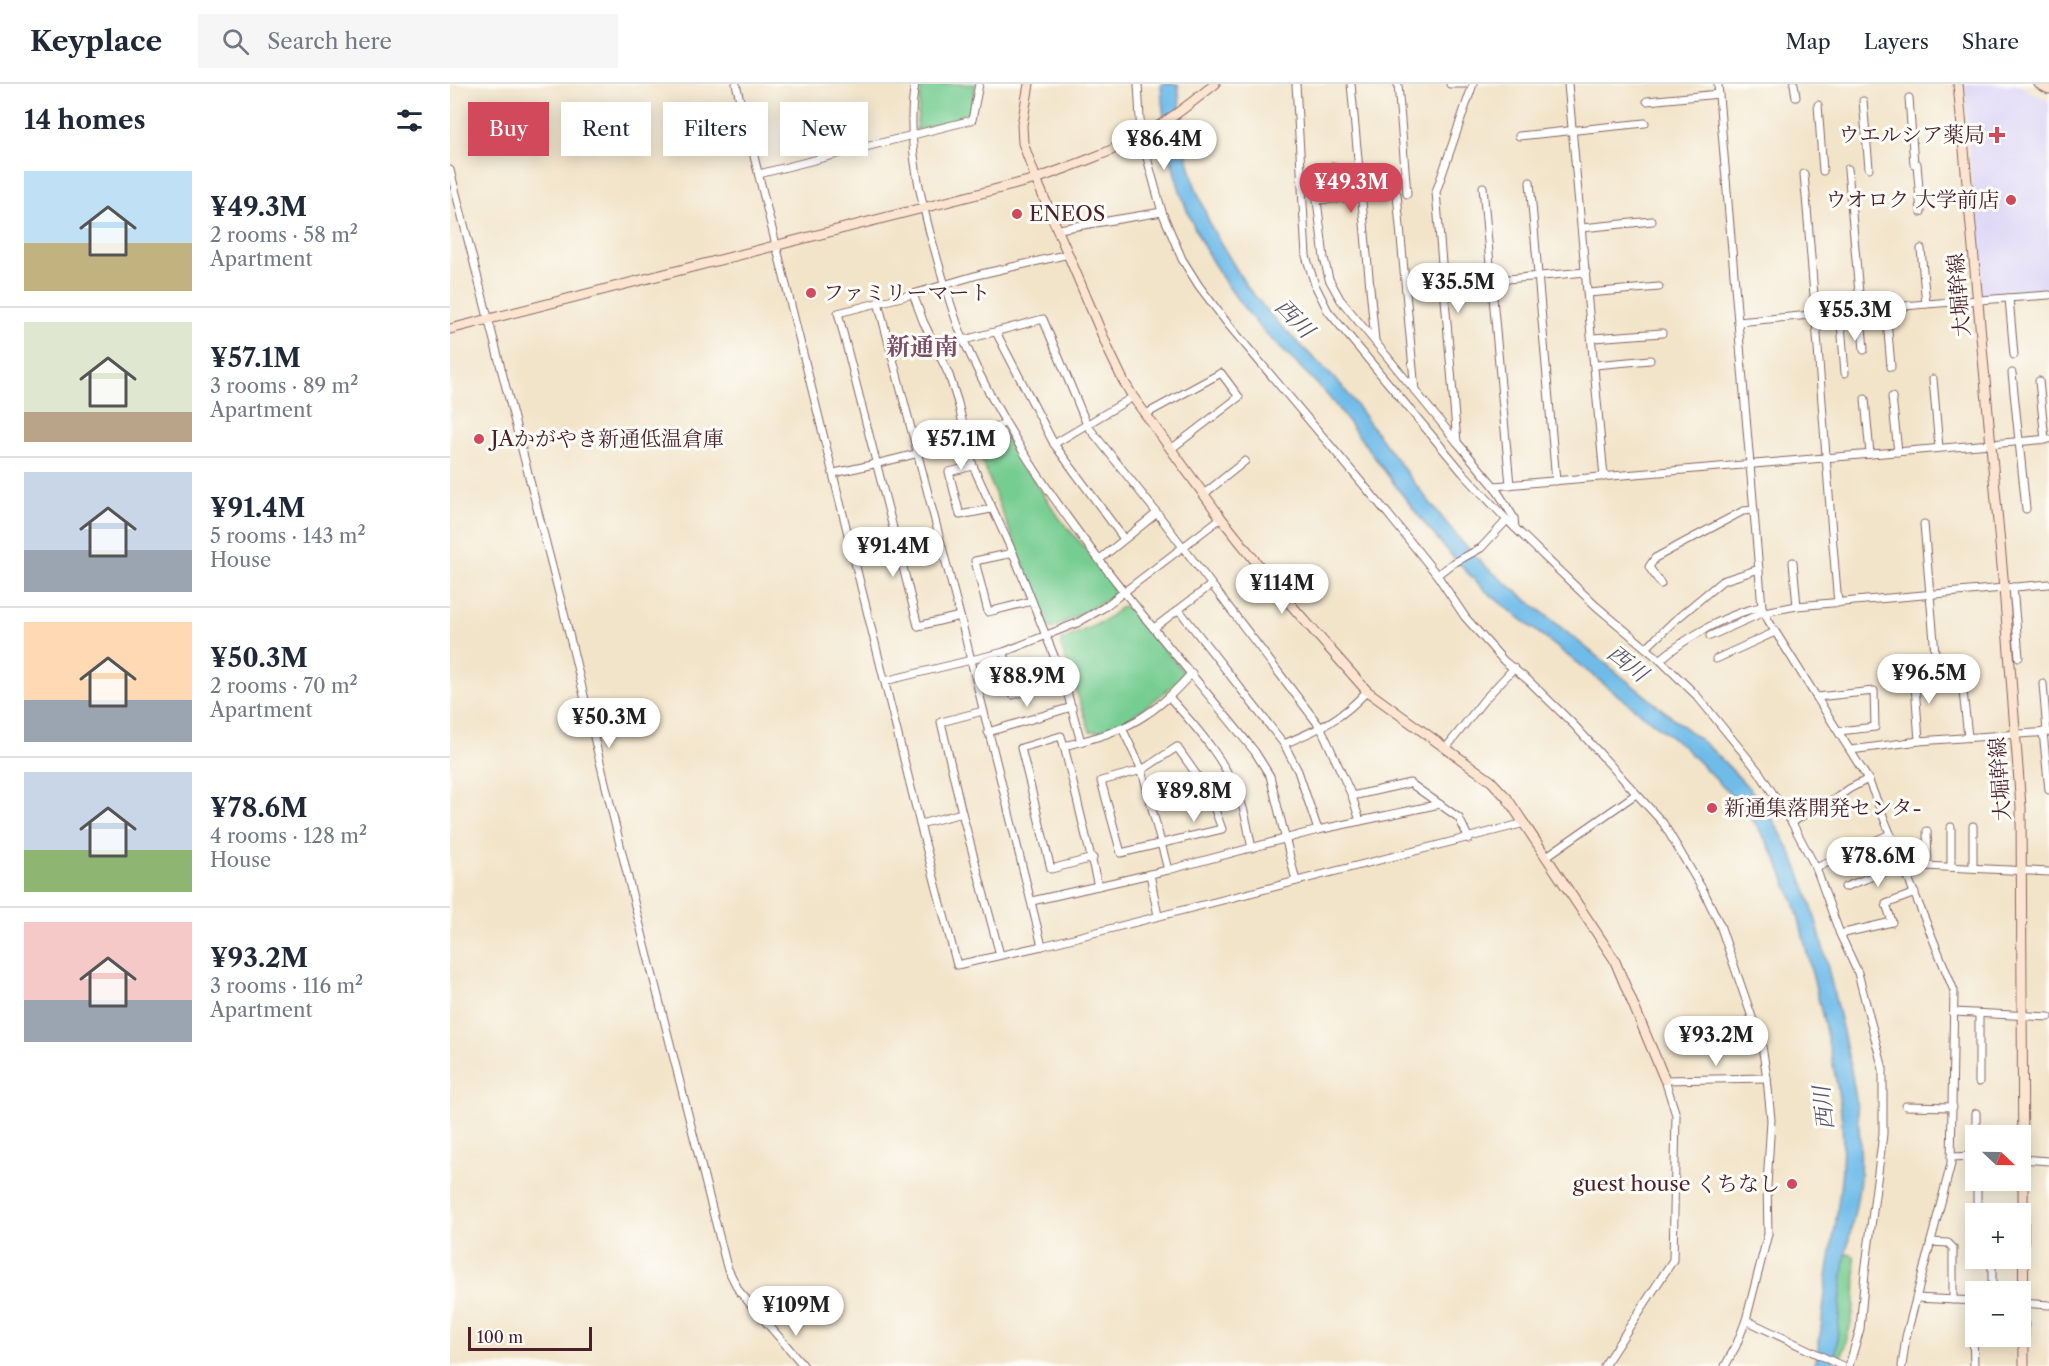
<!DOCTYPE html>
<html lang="en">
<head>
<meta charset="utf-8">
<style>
	body { margin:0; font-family:"Libre Caslon Text","Noto Serif JP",serif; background:#f6f6f7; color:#1f2937; height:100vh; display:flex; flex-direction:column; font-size:22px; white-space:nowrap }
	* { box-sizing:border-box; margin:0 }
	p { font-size:20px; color:#747a83 }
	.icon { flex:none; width:33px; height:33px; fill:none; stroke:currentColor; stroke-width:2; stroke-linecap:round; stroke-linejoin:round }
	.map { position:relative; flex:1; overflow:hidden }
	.details { display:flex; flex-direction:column; background:#fff; width:450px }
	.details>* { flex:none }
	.top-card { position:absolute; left:18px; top:18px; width:570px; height:54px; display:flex; gap:12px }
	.needle { width:39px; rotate:112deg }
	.fabs { position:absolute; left:1515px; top:1041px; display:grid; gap:12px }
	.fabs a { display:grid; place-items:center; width:66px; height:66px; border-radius:0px; background:#fff; box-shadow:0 3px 15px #0003; font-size:30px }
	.scale { position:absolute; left:18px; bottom:15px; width:124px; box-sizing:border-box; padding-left:6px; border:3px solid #4a1f2b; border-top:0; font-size:16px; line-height:21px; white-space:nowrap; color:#4a1f2b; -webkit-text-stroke:4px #fdfcf7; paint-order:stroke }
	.price { position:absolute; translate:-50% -51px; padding:0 14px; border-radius:21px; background:#fff; color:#222; font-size:20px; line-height:39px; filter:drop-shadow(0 2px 3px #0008) }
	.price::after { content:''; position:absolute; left:50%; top:36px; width:18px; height:14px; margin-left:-9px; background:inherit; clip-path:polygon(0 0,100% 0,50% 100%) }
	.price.active { background:#d1495b; color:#fff }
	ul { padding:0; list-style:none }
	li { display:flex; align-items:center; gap:18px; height:150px; padding:0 24px }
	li+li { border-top:2px solid #e0e1e3 }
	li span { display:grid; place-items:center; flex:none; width:168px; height:120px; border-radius:0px; color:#555 }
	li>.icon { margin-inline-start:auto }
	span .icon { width:72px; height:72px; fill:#fffc; stroke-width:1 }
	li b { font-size:26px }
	h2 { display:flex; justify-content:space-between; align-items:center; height:72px; padding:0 24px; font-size:26px }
	.tag { padding:0 21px; border-radius:0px; background:#fff; box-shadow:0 3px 15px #0003; font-size:21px; line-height:54px }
	.tag.active { background:#d1495b; color:#fff }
	header { display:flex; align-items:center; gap:36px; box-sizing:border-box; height:84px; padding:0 30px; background:#fff; border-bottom:2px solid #e0e1e3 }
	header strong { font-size:28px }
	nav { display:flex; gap:33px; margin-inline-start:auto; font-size:21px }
	.search { width:420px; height:54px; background:#f6f6f7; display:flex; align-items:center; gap:15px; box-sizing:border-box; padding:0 21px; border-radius:0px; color:#747a83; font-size:22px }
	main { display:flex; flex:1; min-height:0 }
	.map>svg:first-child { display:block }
	.built { fill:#dcd6f6 }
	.green { fill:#76cd91; stroke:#60765e; stroke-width:1.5 }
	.water { fill:#6fbce9; stroke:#5c6e8a; stroke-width:1.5 }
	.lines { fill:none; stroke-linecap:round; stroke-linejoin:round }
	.street-casing { stroke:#856462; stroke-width:9 }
	.secondary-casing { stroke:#856462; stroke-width:11 }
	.street { stroke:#fff; stroke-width:7 }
	.secondary { stroke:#fce5d0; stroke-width:9 }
	.poi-dot { fill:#d1495b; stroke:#fdfcf7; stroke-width:2 }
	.labels { text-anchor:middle; stroke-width:6; stroke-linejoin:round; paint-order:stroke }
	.poi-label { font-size:21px; fill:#4a1f2b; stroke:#fdfcf7; text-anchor:start }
	.street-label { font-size:21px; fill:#4a1f2b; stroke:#fdfcf7 }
	.water-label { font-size:22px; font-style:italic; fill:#57566e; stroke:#fdfcf7 }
	.quarter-label { font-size:24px; font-weight:bold; fill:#7c4e65; stroke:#fdfcf7 }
</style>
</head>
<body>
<header>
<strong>Keyplace</strong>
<div class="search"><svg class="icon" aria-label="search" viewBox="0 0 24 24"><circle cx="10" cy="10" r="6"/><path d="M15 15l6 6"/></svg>Search here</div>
<nav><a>Map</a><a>Layers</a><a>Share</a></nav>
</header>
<main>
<section class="details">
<h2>14 homes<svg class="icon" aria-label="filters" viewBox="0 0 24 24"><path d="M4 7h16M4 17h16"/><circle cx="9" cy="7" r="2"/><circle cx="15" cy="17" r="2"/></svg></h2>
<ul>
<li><span style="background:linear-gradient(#bfe0f5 60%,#c2b280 0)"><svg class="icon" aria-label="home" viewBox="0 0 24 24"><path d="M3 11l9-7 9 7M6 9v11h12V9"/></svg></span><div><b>¥49.3M</b><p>2 rooms · 58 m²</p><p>Apartment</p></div></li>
<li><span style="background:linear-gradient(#dfe7d0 75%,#b9a48a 0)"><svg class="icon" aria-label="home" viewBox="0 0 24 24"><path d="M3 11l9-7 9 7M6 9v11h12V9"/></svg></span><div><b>¥57.1M</b><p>3 rooms · 89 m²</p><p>Apartment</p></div></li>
<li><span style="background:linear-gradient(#c9d6e8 65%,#9aa5b1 0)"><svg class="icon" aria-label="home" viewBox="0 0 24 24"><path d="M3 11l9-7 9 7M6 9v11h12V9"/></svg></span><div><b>¥91.4M</b><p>5 rooms · 143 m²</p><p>House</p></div></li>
<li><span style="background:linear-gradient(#ffd9b3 65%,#9aa5b1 0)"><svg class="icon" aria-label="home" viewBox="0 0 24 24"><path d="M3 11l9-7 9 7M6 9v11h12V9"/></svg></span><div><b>¥50.3M</b><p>2 rooms · 70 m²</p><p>Apartment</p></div></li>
<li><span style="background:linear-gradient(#c9d6e8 65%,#8fb573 0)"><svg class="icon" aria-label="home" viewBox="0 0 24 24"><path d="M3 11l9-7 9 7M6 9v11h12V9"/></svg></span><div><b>¥78.6M</b><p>4 rooms · 128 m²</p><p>House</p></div></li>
<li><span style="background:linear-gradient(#f6c9c9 65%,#9aa5b1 0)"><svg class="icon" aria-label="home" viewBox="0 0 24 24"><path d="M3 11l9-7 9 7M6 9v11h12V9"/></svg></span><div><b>¥93.2M</b><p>3 rooms · 116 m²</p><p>Apartment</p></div></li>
</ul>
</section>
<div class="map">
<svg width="1599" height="1282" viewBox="0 0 1599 1282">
	<rect width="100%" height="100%" fill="#fdfcf7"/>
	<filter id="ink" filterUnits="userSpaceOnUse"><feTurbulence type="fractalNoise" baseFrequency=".0167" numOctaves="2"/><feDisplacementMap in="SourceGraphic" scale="12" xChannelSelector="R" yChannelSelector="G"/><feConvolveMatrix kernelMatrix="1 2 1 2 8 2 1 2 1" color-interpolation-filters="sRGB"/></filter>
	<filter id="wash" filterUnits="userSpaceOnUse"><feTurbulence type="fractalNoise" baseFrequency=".008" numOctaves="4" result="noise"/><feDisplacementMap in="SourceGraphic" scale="24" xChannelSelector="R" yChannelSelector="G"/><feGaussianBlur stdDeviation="1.35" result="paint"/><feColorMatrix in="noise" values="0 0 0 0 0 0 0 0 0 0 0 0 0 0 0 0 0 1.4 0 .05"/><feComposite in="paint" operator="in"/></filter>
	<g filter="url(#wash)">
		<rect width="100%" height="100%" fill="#f2e4c9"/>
		<polygon class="built" points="1514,0 1568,0 1584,10 1599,17 1599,117 1597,117 1599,141 1599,206 1531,211"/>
		<g class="green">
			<polygon points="472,0 526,0 520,33 466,46"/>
			<polygon points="552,349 610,435 656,489 664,505 661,514 602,545 597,542 525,359"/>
			<path d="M673 522 680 524 733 587 730 596C711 611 664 652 640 647L611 562 612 556 652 538Z"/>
			<path d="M1395 1169 1404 1172C1409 1210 1403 1237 1391 1274L1382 1271Z"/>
		</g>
		<path class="water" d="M711 0H728L733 57 745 102 761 143 797 203 825 236 892 302 961 395 1011 457 1035 482 1260 664C1279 683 1299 702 1315 724 1356 783 1371 851 1386 919 1400 976 1413 1034 1410 1093 1408 1119 1401 1144 1396 1169 1391 1202 1389 1235 1386 1268L1382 1282H1365C1372 1250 1373 1219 1378 1187 1387 1129 1399 1072 1389 1014 1380 956 1364 900 1351 843L1345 821 1326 774 1308 743 1292 722 1234 663 1038 509C978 453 933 382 883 318 861 290 831 267 807 240 746 168 716 95 711 0Z"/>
	</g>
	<g filter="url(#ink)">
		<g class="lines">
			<g class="street-casing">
				<g id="street">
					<polyline points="286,0 470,740 507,881 592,862 1075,739"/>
					<path d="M465 0C456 51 468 103 481 153 491 187 500 224 514 257 582 412 701 538 805 668L820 692 846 797"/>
					<polyline points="688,0 691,52 712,128 732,175 749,202 777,239 938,430 987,491 1015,533 1054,577 1078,596 1124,641 1213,739 1254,808 1270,841 1312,962 1317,994 1321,1036 1317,1101 1318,1150 1296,1236 1286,1262 1275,1282"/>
					<polyline points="846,0 856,172 865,201 878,227 1013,389 1057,436 1100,478 1146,522 1210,576 1247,612 1309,688 1342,739 1366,784 1390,850 1408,889 1433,985 1433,1050 1415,1189 1410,1245 1399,1282"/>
					<polyline points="901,0 925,257"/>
					<polyline points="948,0 957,110"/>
					<polyline points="1000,0 1015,0"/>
					<polyline points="1023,0 986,108 1007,358 1044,402 1064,434 1065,444"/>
					<polyline points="1118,0 1154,393"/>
					<polyline points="1268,0 1312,523 1318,536 1418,695 1504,907 1501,1080 1456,1253 1452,1282"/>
					<polyline points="1344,0 1346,13"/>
					<polyline points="1459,14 1464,80"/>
					<polyline points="1197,17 1269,10"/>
					<polyline points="1413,17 1419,84"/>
					<polyline points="1368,21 1373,87"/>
					<polyline points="1069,52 1195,39"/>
					<polyline points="1467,80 1471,128"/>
					<polyline points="883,82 887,115"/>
					<polyline points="1398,85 1414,266"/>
					<polyline points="0,86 113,525 181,806 277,1183 289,1207 354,1282"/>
					<polyline points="309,90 522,36 529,0"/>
					<path d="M1354 90C1367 233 1375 376 1388 519"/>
					<polyline points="1080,98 1106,397"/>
					<polyline points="1033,103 1060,401"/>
					<polyline points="947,110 965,307"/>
					<polyline points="912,113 867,116 874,174 879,195 890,215 1007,358"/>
					<polyline points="1132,144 1202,137"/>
					<polyline points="609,145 712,128"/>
					<polyline points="1471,165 1476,220"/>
					<polyline points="956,204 1136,188"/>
					<polyline points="1138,209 1209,203"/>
					<polyline points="463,210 473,237 499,291 508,319 523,382 563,469 614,597 631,658"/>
					<polyline points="1559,214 1564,271"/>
					<polyline points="428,218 510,532 592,862"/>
					<polyline points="1436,224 1441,283"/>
					<polyline points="1390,228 1395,289"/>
					<polyline points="1288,238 1476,220 1599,211"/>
					<polyline points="546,248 604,360 674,455"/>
					<polyline points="1143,254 1212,249"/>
					<polyline points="514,256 593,235 637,341 707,429 871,644 902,712 910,737"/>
					<polyline points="1145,281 1200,276"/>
					<polyline points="1562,289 1576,425"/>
					<polyline points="1483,295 1489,364"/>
					<polyline points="1589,297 1595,356"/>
					<polyline points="1442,313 1448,368"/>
					<polyline points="1415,315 1420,370"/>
					<polyline points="696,330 771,289 789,313 721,365"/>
					<polyline points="604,360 683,313"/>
					<polyline points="523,382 499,388 510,431 541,425"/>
					<path d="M384 389C445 376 497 364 555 339"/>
					<polyline points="1044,402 1599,355"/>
					<polyline points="754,410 795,377"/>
					<polyline points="1474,440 1486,581"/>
					<polyline points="563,469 525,477 538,528 582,517"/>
					<polyline points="650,475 707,429"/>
					<polyline points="1343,478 1347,522"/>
					<polyline points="987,491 1000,481 1031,464 1057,436"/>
					<polyline points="1211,500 1199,483 1205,474 1293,427 1304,426"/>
					<polyline points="1563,503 1569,573"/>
					<polyline points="729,526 834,660 848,687 868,746"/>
					<polyline points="510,532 468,542 388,229 463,210 531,190 619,170"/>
					<polyline points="704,544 761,501"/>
					<polyline points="1260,552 1314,528 1347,522 1599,500"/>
					<polyline points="1196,564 1223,538 1272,497 1309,485"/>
					<polyline points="554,568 563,611 614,597"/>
					<polyline points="1266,575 1325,548"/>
					<path d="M1210 576C1235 554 1280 528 1312 523"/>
					<polyline points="1464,587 1469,657"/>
					<polyline points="435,597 554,568 627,539 653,524 771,434"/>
					<polyline points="1512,598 1518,653"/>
					<polyline points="1593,600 1597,648"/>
					<path d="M719 613C749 646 779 680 793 724 797 737 799 751 802 764"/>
					<polyline points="1367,613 1424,607 1425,643 1389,647"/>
					<polyline points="533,627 491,638 512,729 550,871"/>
					<polyline points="672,644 692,686 718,786"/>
					<polyline points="538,648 622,623"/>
					<polyline points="1593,648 1599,706"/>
					<path d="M834 660C869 645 891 636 917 607"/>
					<polyline points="614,662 611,652 571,664 601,785 643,774"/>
					<polygon points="727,663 758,707 772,745 671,769 651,697 692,686"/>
					<polyline points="996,664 1034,616 1064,584"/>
					<polyline points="1401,666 1469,657 1599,648"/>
					<polyline points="902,712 960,699 1009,734 1019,755"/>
					<polyline points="701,718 758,707"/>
					<polyline points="1342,739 1359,727 1371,725 1399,705 1418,695"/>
					<polyline points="470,740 512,729"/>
					<polyline points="1523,742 1523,784"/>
					<polyline points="1501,743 1501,783"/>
					<polyline points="1477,747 1478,782"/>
					<polyline points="1097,772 1186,710"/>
					<polyline points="1366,784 1440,750"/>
					<polyline points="700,790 708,832"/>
					<path d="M648 802 614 662C642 655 673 647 697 630 714 619 728 604 742 589"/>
					<polyline points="1395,803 1452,781 1599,788"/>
					<polyline points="582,817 718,786 868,746 990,720"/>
					<polyline points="1390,850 1442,838 1436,820 1465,809"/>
					<polyline points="1504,928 1599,933"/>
					<polyline points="1529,998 1529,930"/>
					<polyline points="1456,1022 1503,1023"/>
					<polyline points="1526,1052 1526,1029"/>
					<polyline points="1501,1073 1526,1072"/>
					<polyline points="1570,1075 1599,1077"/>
					<polyline points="1527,1096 1527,1130"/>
					<polyline points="1481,1158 1498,1159 1503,1164 1503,1216"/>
					<polyline points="1542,1174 1542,1208"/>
					<polyline points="1466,1214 1526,1217"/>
					<polyline points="1522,1217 1524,1282"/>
					<polyline points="1572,1219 1599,1221"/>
					<polyline points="1296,1236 1392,1282"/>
					<polyline points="1154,1282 1223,1176 1226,1031 1215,996 1317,994"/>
				</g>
			</g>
			<g class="secondary-casing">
				<g id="secondary">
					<polyline points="579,0 572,41 573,59 586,95 660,269 673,296 683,313 771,434 834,513 917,607 1041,697 1057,714 1164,875 1215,996"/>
					<polyline points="1508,0 1554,504 1571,723 1574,1282"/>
					<polyline points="1589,0 1599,5"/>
					<path d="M0 245 586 95C622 82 659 69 693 51 719 37 742 18 765 0"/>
				</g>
			</g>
			<use href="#street" class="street"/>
			<use href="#secondary" class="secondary"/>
		</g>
	</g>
	<g class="poi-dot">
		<path d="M1544 42h6v6h6v6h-6v6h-6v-6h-6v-6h6z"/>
		<circle cx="1561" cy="116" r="6"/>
		<circle cx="567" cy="130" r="6"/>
		<circle cx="361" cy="209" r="6"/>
		<circle cx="29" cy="355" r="6"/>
		<circle cx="1262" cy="724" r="6"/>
		<circle cx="1342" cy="1100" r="6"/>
	</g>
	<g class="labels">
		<g class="poi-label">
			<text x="1535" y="58" text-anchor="end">ウエルシア薬局</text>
			<text x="1549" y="123" text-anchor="end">ウオロク 大学前店</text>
			<text x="579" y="137">ENEOS</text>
			<text x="373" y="216">ファミリーマート</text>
			<text x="41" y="362">JAかがやき新通低温倉庫</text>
			<text x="1274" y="731">新通集落開発センタ-</text>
			<text x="1330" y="1107" text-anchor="end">guest house くちなし</text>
		</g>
		<g class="street-label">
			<text transform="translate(1509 211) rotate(-95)" y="7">大堀幹線</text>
			<text transform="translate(1550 695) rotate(-94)" y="7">大堀幹線</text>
		</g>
		<g class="water-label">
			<text transform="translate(845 234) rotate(46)" y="8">西川</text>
			<text transform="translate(1178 579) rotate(38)" y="8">西川</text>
			<text transform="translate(1373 1024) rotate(-96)" y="8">西川</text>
		</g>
		<g class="quarter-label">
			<text x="472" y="271">新通南</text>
		</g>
	</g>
</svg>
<div class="fabs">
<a><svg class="needle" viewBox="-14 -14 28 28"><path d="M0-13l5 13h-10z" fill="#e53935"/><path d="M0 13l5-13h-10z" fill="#747a83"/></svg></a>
<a>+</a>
<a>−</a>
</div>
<div class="scale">100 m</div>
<b class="price" style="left:714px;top:87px">¥86.4M</b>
<b class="price active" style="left:901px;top:130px">¥49.3M</b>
<b class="price" style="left:1008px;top:230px">¥35.5M</b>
<b class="price" style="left:1405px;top:258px">¥55.3M</b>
<b class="price" style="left:511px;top:387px">¥57.1M</b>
<b class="price" style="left:443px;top:494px">¥91.4M</b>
<b class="price" style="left:832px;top:531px">¥114M</b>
<b class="price" style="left:1479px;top:621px">¥96.5M</b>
<b class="price" style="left:577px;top:624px">¥88.9M</b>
<b class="price" style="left:159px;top:665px">¥50.3M</b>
<b class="price" style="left:744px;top:739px">¥89.8M</b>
<b class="price" style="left:1428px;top:804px">¥78.6M</b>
<b class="price" style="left:1266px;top:983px">¥93.2M</b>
<b class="price" style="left:346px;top:1253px">¥109M</b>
<div class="top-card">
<a class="tag active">Buy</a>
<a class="tag">Rent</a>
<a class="tag">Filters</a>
<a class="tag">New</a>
</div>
</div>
</main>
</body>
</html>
